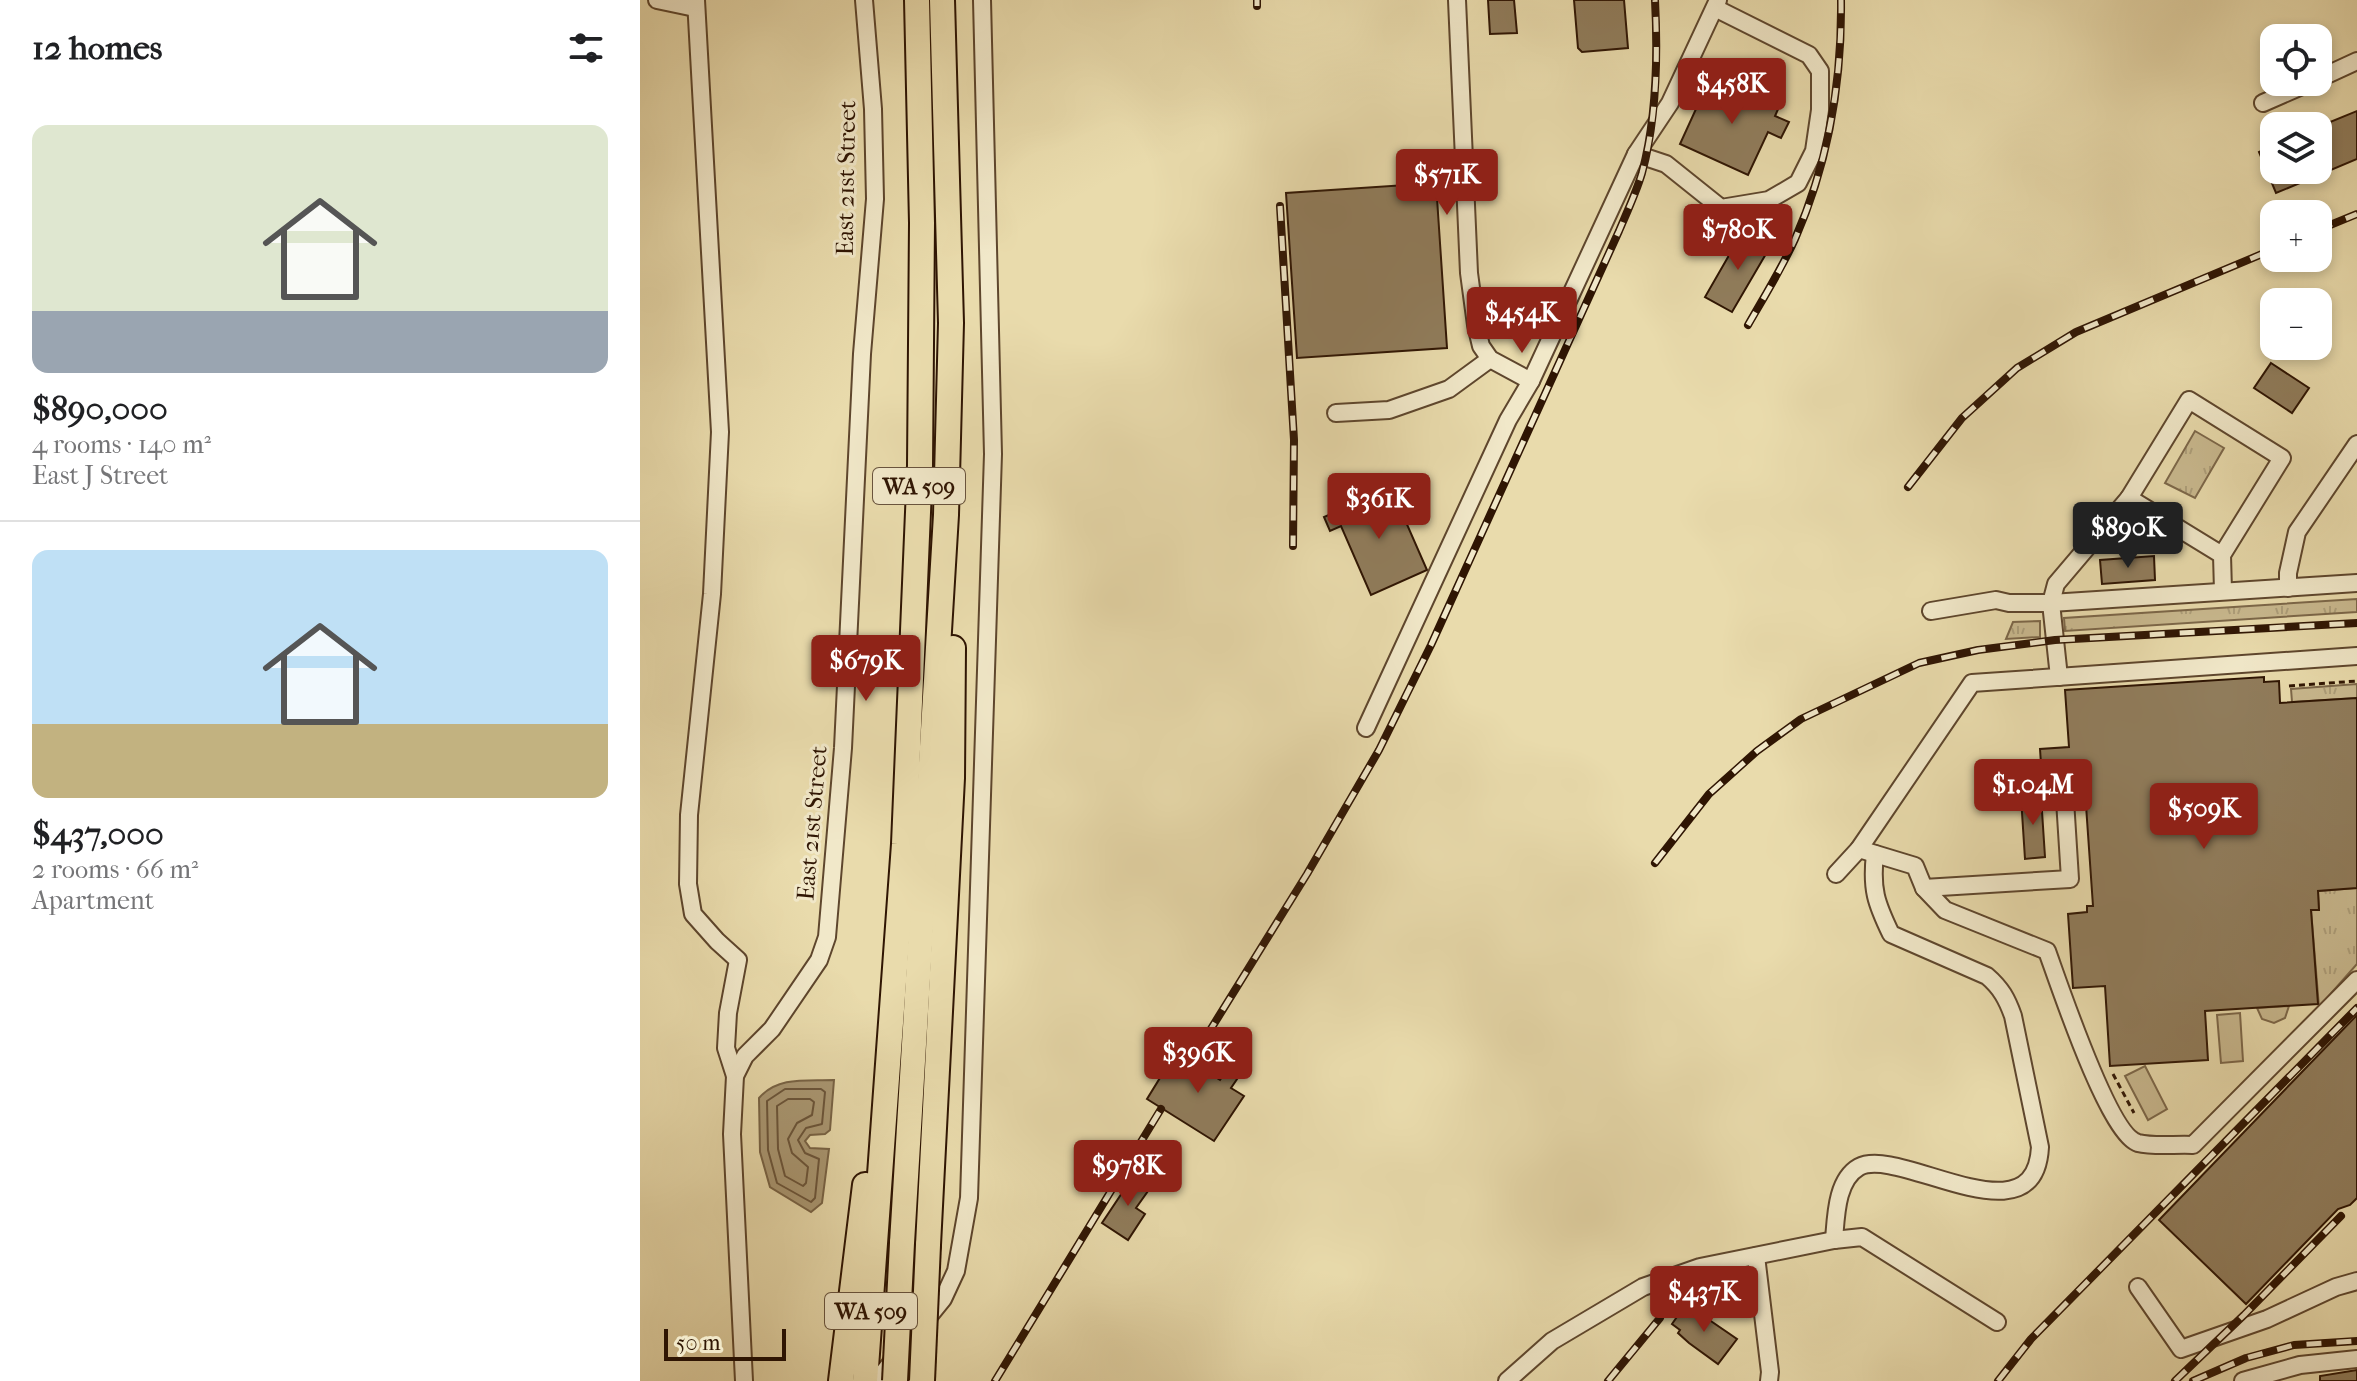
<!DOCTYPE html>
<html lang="en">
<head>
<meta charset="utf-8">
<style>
	body { margin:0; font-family:"IM FELL French Canon",serif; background:#f6f6f6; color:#202124; height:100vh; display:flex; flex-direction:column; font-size:30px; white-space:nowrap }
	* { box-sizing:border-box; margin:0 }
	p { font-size:26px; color:#757577 }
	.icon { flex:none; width:44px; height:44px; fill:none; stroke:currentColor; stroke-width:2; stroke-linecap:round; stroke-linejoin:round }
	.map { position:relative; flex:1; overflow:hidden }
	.details { display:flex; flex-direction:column; background:#fff; width:640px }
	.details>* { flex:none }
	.fabs { position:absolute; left:1620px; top:24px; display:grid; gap:16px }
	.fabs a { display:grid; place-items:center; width:72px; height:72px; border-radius:16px; background:#fff; box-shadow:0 4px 12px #0003; font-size:40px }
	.scale { position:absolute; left:24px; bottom:20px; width:122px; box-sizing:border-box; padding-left:8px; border:4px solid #2f1503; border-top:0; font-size:22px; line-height:28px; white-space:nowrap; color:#2f1503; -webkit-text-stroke:6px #f1e8c9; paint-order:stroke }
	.price { position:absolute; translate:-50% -68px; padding:0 18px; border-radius:8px; background:#8f2418; color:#fff; font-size:26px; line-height:52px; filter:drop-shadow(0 2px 4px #0008) }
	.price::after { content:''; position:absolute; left:50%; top:48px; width:24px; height:18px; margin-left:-12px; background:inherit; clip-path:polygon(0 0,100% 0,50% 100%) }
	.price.active { background:#222; color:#fff }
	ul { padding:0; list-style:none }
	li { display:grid; align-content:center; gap:16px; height:424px; padding:0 32px }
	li+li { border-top:2px solid #e0e0e0 }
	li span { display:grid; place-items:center; height:248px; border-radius:16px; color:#555 }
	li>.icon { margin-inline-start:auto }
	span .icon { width:144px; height:144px; fill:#fffc; stroke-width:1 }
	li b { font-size:34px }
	h2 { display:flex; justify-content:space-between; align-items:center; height:96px; padding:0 32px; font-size:34px }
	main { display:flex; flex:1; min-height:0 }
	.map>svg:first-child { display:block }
	.grass { fill:url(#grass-tufts); stroke:#7c6749; stroke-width:2 }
	.pitch { fill:#c9b98f; stroke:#7c6749; stroke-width:2 }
	.water { fill:#aa9873; stroke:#796446; stroke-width:2 }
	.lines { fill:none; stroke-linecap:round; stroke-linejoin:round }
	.shore { stroke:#6c563b; stroke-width:2 }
	.building { fill:#907c5b; stroke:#2f1503; stroke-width:2 }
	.minor-casing { stroke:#5e462d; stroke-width:20 }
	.highway-casing { stroke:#2f1503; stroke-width:28 }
	.path { stroke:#2f1503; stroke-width:3; stroke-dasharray:6 4; stroke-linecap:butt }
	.minor { stroke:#f1e8c9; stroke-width:16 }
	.highway { stroke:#e9dbac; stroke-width:24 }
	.rail-casing { stroke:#2f1503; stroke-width:8 }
	.rail { stroke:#f1e8c9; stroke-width:5; stroke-dasharray:15; stroke-linecap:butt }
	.highway-bridge-casing { stroke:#2f1503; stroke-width:28; stroke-linecap:butt }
	.highway-bridge { stroke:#e9dbac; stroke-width:24 }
	.labels { text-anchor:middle; stroke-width:6; stroke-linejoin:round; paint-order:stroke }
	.shield { fill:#f1e8c9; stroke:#69543e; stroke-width:2 }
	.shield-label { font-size:22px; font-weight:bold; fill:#2f1503 }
	.street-label { font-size:24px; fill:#2f1503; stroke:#f1e8c9 }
</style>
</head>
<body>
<main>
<section class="details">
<h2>12 homes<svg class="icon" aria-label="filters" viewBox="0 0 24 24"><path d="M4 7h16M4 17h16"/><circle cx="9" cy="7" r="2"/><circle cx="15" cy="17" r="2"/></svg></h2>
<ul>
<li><span style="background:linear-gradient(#dfe7d0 75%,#9aa5b1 0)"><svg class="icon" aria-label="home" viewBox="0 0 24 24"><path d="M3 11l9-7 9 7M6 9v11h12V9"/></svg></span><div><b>$890,000</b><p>4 rooms · 140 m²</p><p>East J Street</p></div></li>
<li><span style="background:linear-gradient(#bfe0f5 70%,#c2b280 0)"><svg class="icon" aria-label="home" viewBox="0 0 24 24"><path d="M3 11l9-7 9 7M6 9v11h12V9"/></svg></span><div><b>$437,000</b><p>2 rooms · 66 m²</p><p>Apartment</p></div></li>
</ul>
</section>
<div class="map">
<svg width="1717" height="1381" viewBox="0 0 1717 1381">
	<defs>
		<pattern id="grass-tufts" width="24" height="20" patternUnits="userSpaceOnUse" patternTransform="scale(2)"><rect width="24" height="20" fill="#c9b98f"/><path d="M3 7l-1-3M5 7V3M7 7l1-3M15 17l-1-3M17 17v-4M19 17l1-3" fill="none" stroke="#ad9e7a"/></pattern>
	</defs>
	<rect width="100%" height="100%" fill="#e9dbac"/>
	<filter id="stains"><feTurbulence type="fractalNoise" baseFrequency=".0025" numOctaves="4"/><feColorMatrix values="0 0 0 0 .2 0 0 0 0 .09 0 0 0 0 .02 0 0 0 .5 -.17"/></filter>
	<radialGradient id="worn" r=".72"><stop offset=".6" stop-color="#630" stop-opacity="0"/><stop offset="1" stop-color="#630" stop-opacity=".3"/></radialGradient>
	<g class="grass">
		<polygon points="1555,431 1584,448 1555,498 1525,483"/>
		<polygon points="1717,599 1717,612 1425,631 1424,618"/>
		<polygon points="1400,621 1400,637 1366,639 1373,622"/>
		<polygon points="1717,684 1717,698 1652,702 1651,689"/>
		<polygon points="1717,888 1717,964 1679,1007 1671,910 1679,909 1678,891"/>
	</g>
	<g class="pitch">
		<polygon points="1649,1006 1645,1018 1634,1023 1622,1019 1617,1008"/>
		<polygon points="1600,1013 1603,1061 1581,1063 1577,1015"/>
		<polygon points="1505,1066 1527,1109 1508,1120 1485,1076"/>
	</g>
	<path class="water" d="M194 1080 190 1130 185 1134 170 1135 165 1141 170 1148 189 1149 182 1203 171 1212 130 1187 120 1152 119 1098C138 1076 167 1081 194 1080Z"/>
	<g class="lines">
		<g class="shore">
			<polygon points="145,1089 181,1089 185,1092 182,1124 166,1128 158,1140 165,1153 179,1159 175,1198 171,1202 137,1183 128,1150 127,1101"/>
			<polygon points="148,1099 170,1099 174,1102 172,1115 157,1123 148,1139 152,1153 168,1167 166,1183 163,1186 145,1176 138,1149 137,1106"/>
		</g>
	</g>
	<g class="building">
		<polygon points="848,0 874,0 877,33 850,34"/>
		<polygon points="934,0 984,0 988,48 942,52 938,48"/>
		<polygon points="1071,76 1139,107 1135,116 1149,122 1141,138 1128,132 1108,175 1040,144"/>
		<polygon points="1717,111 1717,159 1636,193 1619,152 1634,145 1634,170 1678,170 1678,127"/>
		<polygon points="796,183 807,348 657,358 646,193"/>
		<polygon points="1103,231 1130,247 1092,312 1065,297"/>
		<polygon points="1631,363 1669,388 1652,413 1614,388"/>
		<polygon points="751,488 787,570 731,595 701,526 690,531 684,517"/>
		<polygon points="1514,556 1515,580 1462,584 1460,560"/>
		<polygon points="1624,677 1624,682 1639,681 1640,703 1717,698 1717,888 1678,891 1679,910 1671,910 1678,1004 1565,1011 1568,1060 1470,1066 1465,986 1433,988 1428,914 1447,912 1447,906 1453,906 1445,791 1432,792 1424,789 1417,793 1403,794 1400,749 1429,747 1425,690"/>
		<polygon points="1401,796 1405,857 1385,859 1381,797"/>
		<polygon points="1717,1015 1717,1198 1710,1205 1698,1209 1606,1304 1519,1220"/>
		<polygon points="536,1052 580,1080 595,1058 606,1066 591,1088 604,1096 574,1141 507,1099"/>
		<polygon points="496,1172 513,1184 496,1208 505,1214 488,1240 462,1223"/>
		<polygon points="1046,1304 1097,1339 1078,1364 1049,1343 1038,1333 1040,1330 1032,1324"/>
		<polygon points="1717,1370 1717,1381 1680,1381 1680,1376"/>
	</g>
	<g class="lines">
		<g class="minor-casing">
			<g id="minor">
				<polyline points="17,0 55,8"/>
				<polyline points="56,0 80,432 72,594 49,815 48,884 53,914 77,941 98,960 88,1013 86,1048 95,1076"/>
				<polyline points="817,0 829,273 836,325 841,346 850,359 891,381"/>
				<polyline points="1678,79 1717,61"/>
				<polyline points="1623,103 1671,82"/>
				<polyline points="996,154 1026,164 1081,208 1129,200 1158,183 1174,151 1180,110 1180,71 1169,55 1075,8"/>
				<polyline points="696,413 749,410 809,389 850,359"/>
				<polyline points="1582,555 1489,498 1549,400 1642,458 1582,555 1583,591"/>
				<polyline points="1648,588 1648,573 1657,532 1717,444"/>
				<polyline points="1291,611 1356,600 1369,603 1411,603 1717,583"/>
				<polyline points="1419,677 1411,603 1416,584 1489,498"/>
				<polyline points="726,728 868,420 891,381 996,154 1030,103 1078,0"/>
				<path d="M1219 849 1275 866 1284 888 1305 910 1407 951C1419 984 1469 1135 1498 1143 1514 1147 1536 1144 1553 1145L1717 980"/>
				<polyline points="1196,874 1219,849 1332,683 1717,656"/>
				<polyline points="1284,888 1430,879 1425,800"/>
				<path d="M1194 1240C1196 1217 1196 1180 1219 1167 1259 1145 1395 1245 1400 1147L1373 1016C1367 999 1361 988 1347 976L1251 934C1236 903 1231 889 1235 854"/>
				<polyline points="1116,1256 1130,1372 1129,1381"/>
				<polyline points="1498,1287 1541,1349 1627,1319 1696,1287 1717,1281"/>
				<polyline points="104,1381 92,1134 95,1076 105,1056 132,1029 179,960 187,937 203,748 222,354 235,199 233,109 224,0"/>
				<polyline points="228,1381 242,1374 303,1299 316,1271 329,1198 353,454 342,0"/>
				<polyline points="867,1381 912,1341 1003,1287 1060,1267 1194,1240 1222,1237 1357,1322"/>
				<polyline points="1603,1381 1660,1365 1717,1359"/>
			</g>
		</g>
		<g class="highway-casing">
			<g id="highway">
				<polyline points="262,1243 306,515 311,323 302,0"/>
				<polyline points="288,1245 312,778 313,648"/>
				<polyline points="201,1381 225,1185"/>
				<polyline points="225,1381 264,844 280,465 282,223 277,0"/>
			</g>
		</g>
		<g class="path">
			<polyline points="1649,686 1717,681"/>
			<polyline points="1473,1074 1494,1113"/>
		</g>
		<use href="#minor" class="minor"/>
		<use href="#highway" class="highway"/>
		<g class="rail-casing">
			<g id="rail">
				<polyline points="617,6 617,0"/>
				<polyline points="640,206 654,440 653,546"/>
				<polyline points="1678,230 1717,214"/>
				<path d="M1108 325C1124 297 1142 268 1155 239 1188 164 1202 81 1201 0"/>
				<polyline points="1268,487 1322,418 1377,368 1436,332 1634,249"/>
				<polyline points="1015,863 1069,794 1117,751 1161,719 1279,663 1338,650 1415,640 1717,623"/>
				<path d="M551 1061 667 874 739 750 791 645 979 231C987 212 996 193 1002 173 1017 117 1018 57 1015 0"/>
				<polyline points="355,1381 521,1109"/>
				<polyline points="968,1381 1020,1318"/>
				<polyline points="1358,1381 1391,1339 1717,1008"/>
				<polyline points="1535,1381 1604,1315 1701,1216"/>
				<polyline points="1553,1381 1606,1358 1654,1345 1717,1341"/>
			</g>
		</g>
		<use href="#rail" class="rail"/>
		<g class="highway-bridge-casing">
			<g id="highway-bridge">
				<polyline points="255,1381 262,1243"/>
				<polyline points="282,1381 288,1245"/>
			</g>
		</g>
		<use href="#highway-bridge" class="highway-bridge"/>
	</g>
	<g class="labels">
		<g class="shield">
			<rect x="233" y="468" width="92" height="36" rx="6"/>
			<rect x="185" y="1293" width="92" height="36" rx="6"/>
		</g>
		<g class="shield-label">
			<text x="279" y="494">WA 509</text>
			<text x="231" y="1319">WA 509</text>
		</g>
		<g class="street-label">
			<text transform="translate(206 178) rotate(-89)" y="8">East 21st Street</text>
			<text transform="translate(172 823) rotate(-85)" y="8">East 21st Street</text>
		</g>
	</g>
	<rect width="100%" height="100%" filter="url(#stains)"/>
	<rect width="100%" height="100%" fill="url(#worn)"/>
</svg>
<div class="fabs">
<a><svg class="icon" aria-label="locate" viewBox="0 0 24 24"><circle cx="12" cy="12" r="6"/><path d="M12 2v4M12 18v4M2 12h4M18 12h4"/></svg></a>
<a><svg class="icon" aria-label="layers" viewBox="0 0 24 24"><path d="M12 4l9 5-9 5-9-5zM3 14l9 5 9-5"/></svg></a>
<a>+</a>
<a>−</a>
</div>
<div class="scale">50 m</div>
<b class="price" style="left:1092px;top:126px">$458K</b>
<b class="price" style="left:807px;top:217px">$571K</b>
<b class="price" style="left:1098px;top:272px">$780K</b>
<b class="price" style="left:882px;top:355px">$454K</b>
<b class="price" style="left:739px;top:541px">$361K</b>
<b class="price active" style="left:1488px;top:570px">$890K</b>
<b class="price" style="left:226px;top:703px">$679K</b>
<b class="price" style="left:1393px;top:827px">$1.04M</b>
<b class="price" style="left:1564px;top:851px">$509K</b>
<b class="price" style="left:558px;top:1095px">$396K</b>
<b class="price" style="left:488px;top:1208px">$978K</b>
<b class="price" style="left:1064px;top:1334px">$437K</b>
</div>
</main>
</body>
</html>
